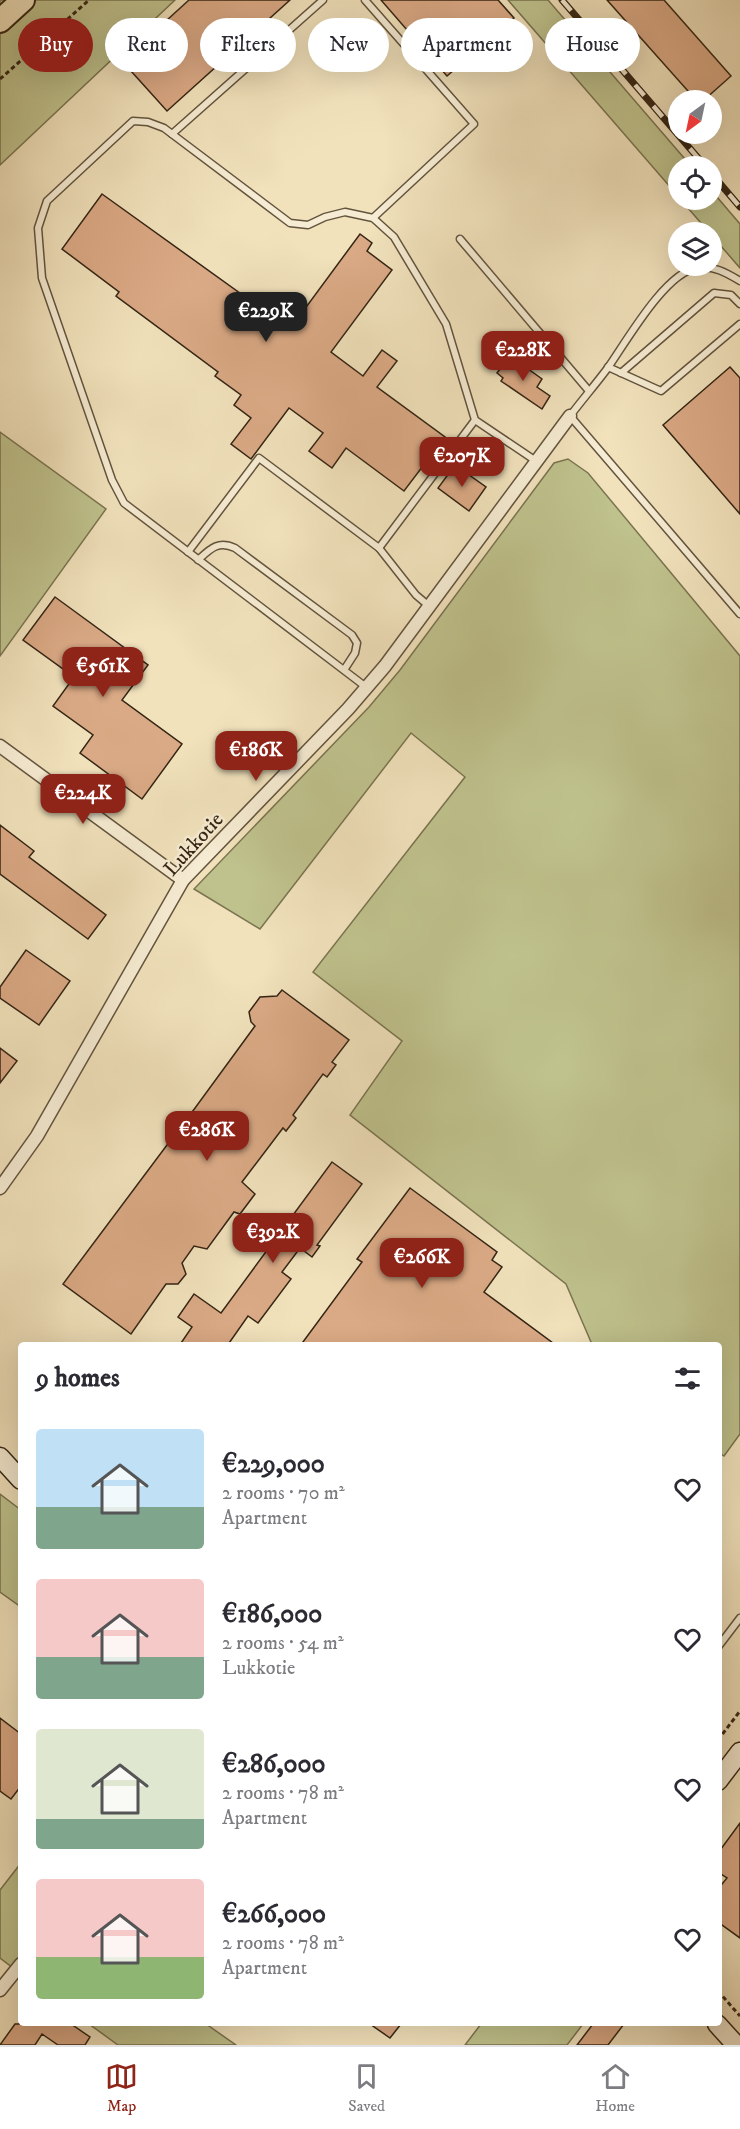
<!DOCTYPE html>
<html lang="en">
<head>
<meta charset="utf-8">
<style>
	body { margin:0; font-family:"IM FELL DW Pica",serif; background:#f2f2f3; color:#2b2b33; height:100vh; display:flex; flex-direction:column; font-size:22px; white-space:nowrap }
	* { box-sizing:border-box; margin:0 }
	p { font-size:20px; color:#7c7c81 }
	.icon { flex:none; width:33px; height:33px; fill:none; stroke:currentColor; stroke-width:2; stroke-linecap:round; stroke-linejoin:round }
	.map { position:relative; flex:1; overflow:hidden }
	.panel { position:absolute; left:18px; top:1342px; width:704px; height:684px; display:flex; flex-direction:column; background:#fff; border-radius:6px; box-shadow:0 6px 24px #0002 }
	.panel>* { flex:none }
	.guide { position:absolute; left:18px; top:18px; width:705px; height:54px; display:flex; gap:12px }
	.needle { width:39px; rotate:213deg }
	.tools { position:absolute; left:668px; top:90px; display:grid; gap:12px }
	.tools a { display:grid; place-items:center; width:54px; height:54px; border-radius:50%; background:#fff; box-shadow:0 6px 24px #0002; font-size:30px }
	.price { position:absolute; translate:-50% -51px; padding:0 14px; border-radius:12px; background:#8f2418; color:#fff; font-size:20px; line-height:39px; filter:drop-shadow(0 2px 3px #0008) }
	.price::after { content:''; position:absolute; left:50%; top:36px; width:18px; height:14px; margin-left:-9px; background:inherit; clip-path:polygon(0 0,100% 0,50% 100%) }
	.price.selected { background:#222; color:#fff }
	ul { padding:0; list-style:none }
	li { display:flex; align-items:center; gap:18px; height:150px; padding:0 18px }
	li span { display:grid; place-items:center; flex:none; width:168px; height:120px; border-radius:6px; color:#555 }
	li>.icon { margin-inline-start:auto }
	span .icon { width:72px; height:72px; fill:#fffc; stroke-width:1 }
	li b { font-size:26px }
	h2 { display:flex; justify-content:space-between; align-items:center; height:72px; padding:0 18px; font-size:26px }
	.pill { padding:0 21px; border-radius:27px; background:#fff; box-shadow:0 6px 24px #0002; font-size:21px; line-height:54px }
	.pill.selected { background:#8f2418; color:#fff }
	.dock { display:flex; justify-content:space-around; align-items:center; height:84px; border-top:2px solid #e1e1e2; background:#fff; font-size:16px; color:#7c7c81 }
	.dock a { display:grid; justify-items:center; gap:3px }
	.dock .selected { color:#8f2418 }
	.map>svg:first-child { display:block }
	.green { fill:#bfc28d; stroke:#7a7450; stroke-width:1.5 }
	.building { fill:#daa985; stroke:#342514; stroke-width:1.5 }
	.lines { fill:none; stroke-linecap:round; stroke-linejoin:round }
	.lane-casing { stroke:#63543e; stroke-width:9 }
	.street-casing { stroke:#63543e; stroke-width:15 }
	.secondary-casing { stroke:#342514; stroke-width:21 }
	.highway-casing { stroke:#342514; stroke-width:26 }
	.path { stroke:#342514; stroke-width:3; stroke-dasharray:4.5 3; stroke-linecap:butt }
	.lane { stroke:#f6ecd3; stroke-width:6 }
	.street { stroke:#f6ecd3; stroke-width:12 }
	.secondary { stroke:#f6ecd3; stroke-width:18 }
	.highway { stroke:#f1e2bc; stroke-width:22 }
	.rail-casing { stroke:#342514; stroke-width:7 }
	.rail { stroke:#f6ecd3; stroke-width:4.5; stroke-dasharray:14; stroke-linecap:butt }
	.labels { text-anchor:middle; stroke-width:5; stroke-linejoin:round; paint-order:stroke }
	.street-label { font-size:21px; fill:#342514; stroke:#f6ecd3 }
</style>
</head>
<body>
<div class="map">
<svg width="740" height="2045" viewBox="0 0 740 2045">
	<rect width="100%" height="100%" fill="#f1e2bc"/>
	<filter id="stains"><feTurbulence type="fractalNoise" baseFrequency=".00333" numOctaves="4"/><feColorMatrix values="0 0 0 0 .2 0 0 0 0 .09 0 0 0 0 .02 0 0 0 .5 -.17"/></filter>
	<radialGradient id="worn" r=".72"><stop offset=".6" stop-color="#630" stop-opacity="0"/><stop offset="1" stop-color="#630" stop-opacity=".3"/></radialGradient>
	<g class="green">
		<polygon points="0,0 175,0 0,165"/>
		<polygon points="508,0 548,0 691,166 678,166 678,196"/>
		<polygon points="711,190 740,224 740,268 681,200 711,200"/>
		<polygon points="0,432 106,509 0,656"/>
		<polygon points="568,459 588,473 740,656 740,1434 724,1456 718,1452 718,1346 595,1345 591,1342 566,1284 350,1115 402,1041 313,972 465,777 411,733 260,929 194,889 369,707 400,670 554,463"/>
		<polygon points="0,1494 21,1510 21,1607 0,1592"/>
		<polygon points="21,1863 21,1974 0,1958 0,1890"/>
		<polygon points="89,2024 206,2024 236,2045 118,2045"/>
		<polygon points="481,2024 583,2024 567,2045 465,2045"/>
	</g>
	<g class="building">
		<polygon points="189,0 290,0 167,111 122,61"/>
		<polygon points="381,0 498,0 514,18 447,76"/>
		<polygon points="607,0 664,0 731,76 704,100 696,100"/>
		<polygon points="102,194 290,329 360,234 372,243 367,251 392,270 331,352 363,376 382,350 397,361 377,387 445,437 404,491 346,448 332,468 309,451 323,433 289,408 251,459 231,444 251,418 234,405 241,395 215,376 218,372 116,296 119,292 62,249"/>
		<polygon points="510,356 542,379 537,387 550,396 542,409 501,381 503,378 497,373"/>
		<polygon points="730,367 740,378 740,514 663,425"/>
		<polygon points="455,465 486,487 469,511 438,488"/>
		<polygon points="55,597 148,665 122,700 182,744 142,799 80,753 93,735 53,706 74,677 23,640"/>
		<polygon points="0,825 34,851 29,857 106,915 88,939 0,874"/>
		<polygon points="26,950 70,981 39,1025 0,998 0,987"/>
		<polygon points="282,990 349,1040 332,1062 336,1065 327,1077 323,1074 293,1115 296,1118 286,1131 283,1128 242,1182 255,1194 240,1214 234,1212 207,1249 194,1246 182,1263 186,1274 178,1284 166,1284 131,1334 63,1284 170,1141 169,1131 177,1121 187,1119 255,1026 251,1022 249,1012 260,997 277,996"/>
		<polygon points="0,1048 17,1061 0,1083"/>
		<polygon points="332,1162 362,1184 317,1245 320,1246 312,1257 300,1248 282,1272 291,1279 258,1323 248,1316 227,1346 179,1346 192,1327 178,1317 194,1294 221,1313"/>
		<polygon points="410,1188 497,1252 492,1260 502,1267 484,1292 557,1346 300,1346 362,1262 357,1259"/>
		<polygon points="0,1718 21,1734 21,1786 11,1799 0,1791"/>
		<polygon points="740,1823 740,1938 718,1922 718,1889 727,1878 718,1872 718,1853"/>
		<polygon points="15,2024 71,2024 90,2037 85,2045 58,2045 42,2034 35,2045 0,2045"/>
		<polygon points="370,2024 401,2024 390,2038"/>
		<polygon points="593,2024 624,2024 608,2045 577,2045"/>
	</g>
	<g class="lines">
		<g class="lane-casing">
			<g id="lane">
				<polyline points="365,0 474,124 373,218"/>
				<polyline points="172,134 323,0"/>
				<polyline points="460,239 589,391"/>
				<path d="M740 281C727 273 713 265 697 268 665 272 625 344 607 369 595 385 582 400 570 416L740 614"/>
				<polyline points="608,367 661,391 740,324"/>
				<polyline points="621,373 714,293 731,295 740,304"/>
				<polyline points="379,548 416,595 429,606"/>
				<polyline points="188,552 259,458 379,548 475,420"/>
				<path d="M198 560C210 549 218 540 235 548L352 635 357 643 355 653 344 670"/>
				<polyline points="366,687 124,503 112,480 42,278 38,228 47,201 133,121 148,122 164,128 290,223 308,225 325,217 345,212 373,218 394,237 446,324 475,420 536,461"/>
				<polyline points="718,1647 740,1618"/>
			</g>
		</g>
		<g class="street-casing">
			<g id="street">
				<polyline points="0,746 183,880"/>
				<polyline points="0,1188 37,1136 183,880 348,709 385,666 570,416"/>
				<polyline points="0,1990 21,1964"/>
			</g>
		</g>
		<g class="secondary-casing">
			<g id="secondary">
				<polyline points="0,1457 21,1480"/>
				<polyline points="718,1781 740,1752"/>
				<polyline points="717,2024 736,2045"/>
			</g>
		</g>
		<g class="highway-casing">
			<polyline id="highway" points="0,21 23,0"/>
		</g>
		<g class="path">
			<polyline points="0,79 89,0"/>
			<polyline points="718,1740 740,1711"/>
			<polyline points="718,1991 740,2016"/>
		</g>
		<use href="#lane" class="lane"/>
		<use href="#street" class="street"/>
		<use href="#secondary" class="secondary"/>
		<use href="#highway" class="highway"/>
		<g class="rail-casing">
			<g id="rail">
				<polyline points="562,0 705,166"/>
				<polyline points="711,173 740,207"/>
			</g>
		</g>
		<use href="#rail" class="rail"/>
	</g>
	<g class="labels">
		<g class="street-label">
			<text transform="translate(193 844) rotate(-48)" y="7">Lukkotie</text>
		</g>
	</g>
	<rect width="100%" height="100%" filter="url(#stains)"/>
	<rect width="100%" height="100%" fill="url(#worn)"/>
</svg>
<div class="tools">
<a><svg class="needle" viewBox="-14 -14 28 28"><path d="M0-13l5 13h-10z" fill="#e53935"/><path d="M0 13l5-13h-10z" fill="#7c7c81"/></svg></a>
<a><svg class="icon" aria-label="locate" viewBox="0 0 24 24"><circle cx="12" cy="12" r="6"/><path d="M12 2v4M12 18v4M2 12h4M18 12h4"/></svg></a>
<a><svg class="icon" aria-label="layers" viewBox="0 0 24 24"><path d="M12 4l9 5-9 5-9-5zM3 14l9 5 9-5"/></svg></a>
</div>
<b class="price selected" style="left:266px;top:343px">€229K</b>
<b class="price" style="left:523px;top:382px">€228K</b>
<b class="price" style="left:462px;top:488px">€207K</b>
<b class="price" style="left:103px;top:698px">€561K</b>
<b class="price" style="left:256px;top:782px">€186K</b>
<b class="price" style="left:83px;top:825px">€224K</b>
<b class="price" style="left:207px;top:1162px">€286K</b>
<b class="price" style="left:273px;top:1264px">€392K</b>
<b class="price" style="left:422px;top:1289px">€266K</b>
<div class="guide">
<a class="pill selected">Buy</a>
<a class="pill">Rent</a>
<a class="pill">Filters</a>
<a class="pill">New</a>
<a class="pill">Apartment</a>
<a class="pill">House</a>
</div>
<section class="panel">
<h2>9 homes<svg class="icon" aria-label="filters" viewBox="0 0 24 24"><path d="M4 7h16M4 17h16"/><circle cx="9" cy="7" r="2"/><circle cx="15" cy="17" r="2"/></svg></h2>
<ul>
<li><span style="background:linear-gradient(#bfe0f5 65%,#7fa58c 0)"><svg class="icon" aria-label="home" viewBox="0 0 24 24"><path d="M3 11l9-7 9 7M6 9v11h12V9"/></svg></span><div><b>€229,000</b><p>2 rooms · 70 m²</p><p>Apartment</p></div><svg class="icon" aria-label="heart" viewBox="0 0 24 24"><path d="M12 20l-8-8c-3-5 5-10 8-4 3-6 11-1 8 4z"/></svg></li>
<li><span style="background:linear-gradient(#f6c9c9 65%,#7fa58c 0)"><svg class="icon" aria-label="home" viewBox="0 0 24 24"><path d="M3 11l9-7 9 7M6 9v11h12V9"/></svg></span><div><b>€186,000</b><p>2 rooms · 54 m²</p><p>Lukkotie</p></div><svg class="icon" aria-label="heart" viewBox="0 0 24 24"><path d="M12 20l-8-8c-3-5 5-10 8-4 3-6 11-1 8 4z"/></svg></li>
<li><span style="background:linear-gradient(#dfe7d0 75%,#7fa58c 0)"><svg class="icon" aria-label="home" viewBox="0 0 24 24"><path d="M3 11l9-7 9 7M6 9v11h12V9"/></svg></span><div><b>€286,000</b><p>2 rooms · 78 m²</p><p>Apartment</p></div><svg class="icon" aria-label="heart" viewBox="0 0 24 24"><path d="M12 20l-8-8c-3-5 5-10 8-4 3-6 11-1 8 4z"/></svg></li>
<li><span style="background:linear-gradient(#f6c9c9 65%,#8fb573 0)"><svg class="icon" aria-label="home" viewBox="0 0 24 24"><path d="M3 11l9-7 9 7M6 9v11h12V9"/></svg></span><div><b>€266,000</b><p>2 rooms · 78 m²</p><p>Apartment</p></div><svg class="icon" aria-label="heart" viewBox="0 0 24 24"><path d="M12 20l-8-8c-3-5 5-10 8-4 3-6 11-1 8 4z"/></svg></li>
</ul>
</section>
</div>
<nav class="dock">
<a class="selected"><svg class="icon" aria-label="map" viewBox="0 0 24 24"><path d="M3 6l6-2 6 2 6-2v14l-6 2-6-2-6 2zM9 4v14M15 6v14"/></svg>Map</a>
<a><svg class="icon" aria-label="saved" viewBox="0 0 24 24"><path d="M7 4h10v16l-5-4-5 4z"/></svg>Saved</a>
<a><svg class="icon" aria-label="home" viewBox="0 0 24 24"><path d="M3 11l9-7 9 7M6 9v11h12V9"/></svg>Home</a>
</nav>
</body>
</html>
